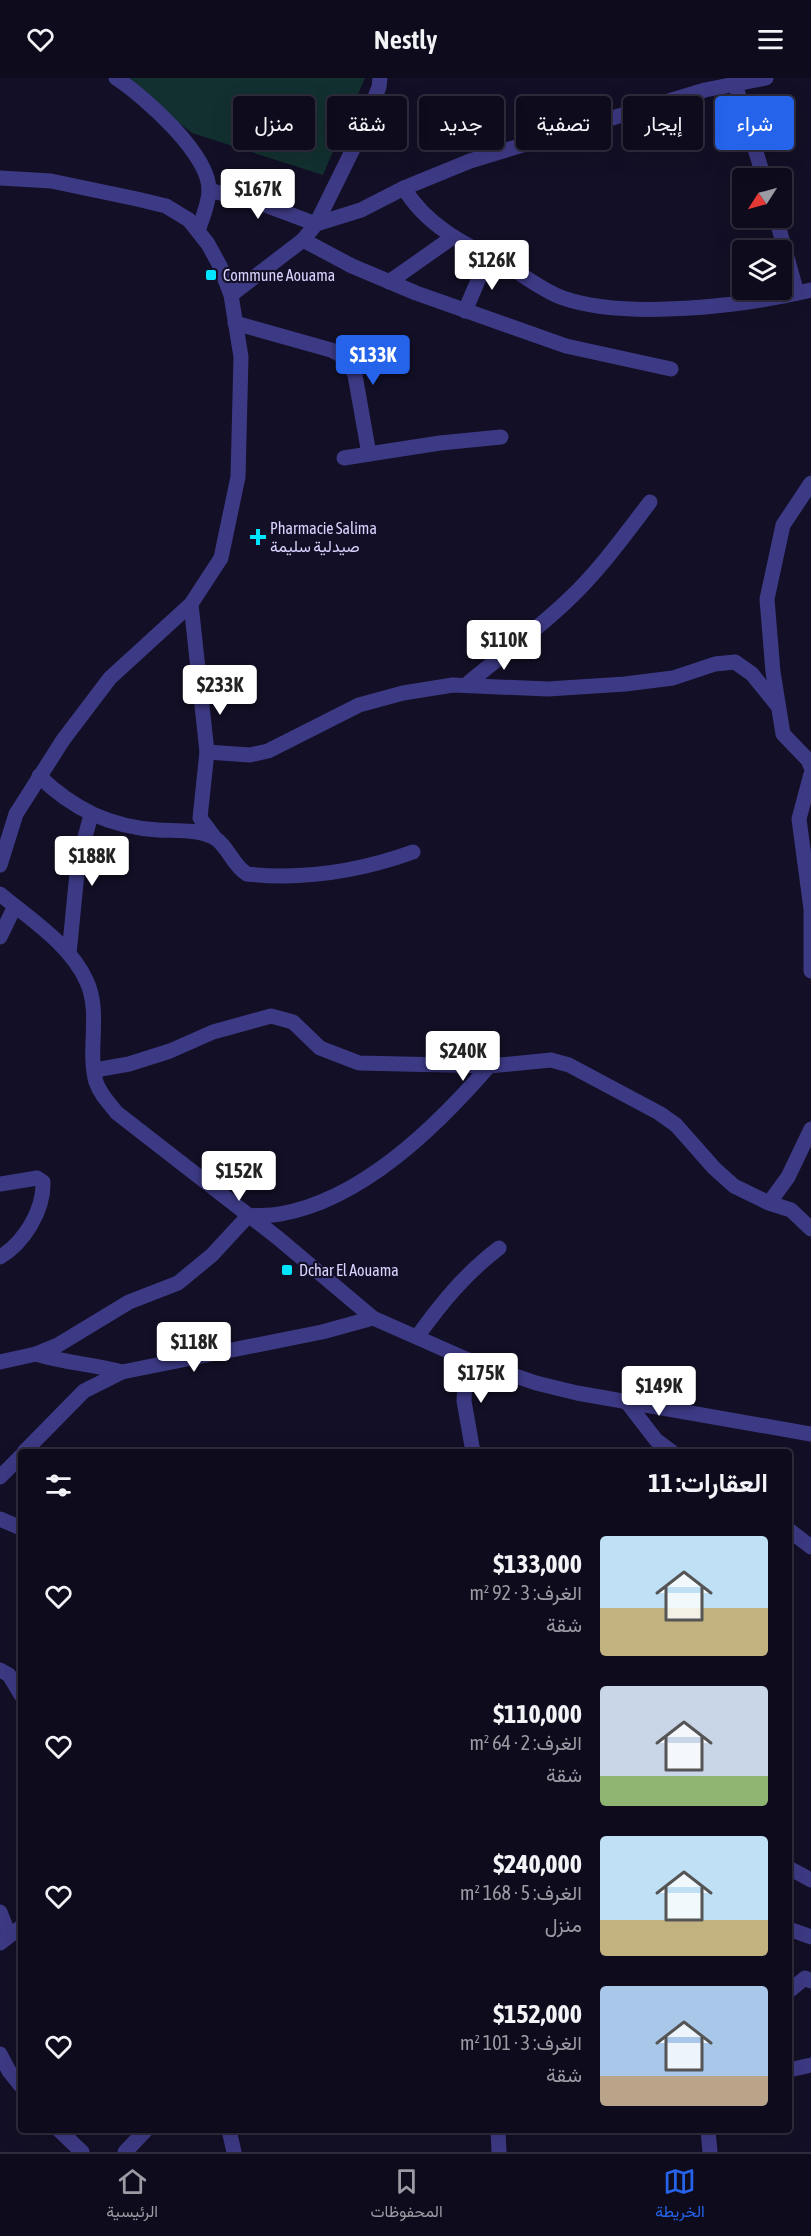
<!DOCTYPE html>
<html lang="ar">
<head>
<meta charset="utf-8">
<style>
	body { margin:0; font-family:"Asap Condensed",Vazirmatn,sans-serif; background:#171425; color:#f1f3f6; direction:rtl; height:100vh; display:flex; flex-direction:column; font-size:22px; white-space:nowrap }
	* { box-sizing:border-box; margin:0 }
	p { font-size:20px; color:#9b9ba3 }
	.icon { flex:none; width:33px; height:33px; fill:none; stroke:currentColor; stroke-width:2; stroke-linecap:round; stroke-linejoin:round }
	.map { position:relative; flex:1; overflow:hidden; direction:ltr }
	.drawer { position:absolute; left:18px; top:1371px; width:774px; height:684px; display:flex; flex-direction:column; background:#0e0b1c; border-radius:6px; box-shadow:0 6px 24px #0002,0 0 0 2px #2e2b3b; direction:rtl }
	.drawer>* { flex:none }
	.top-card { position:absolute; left:18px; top:18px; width:776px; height:54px; direction:rtl; display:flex; gap:12px }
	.needle { width:39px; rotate:234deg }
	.controls { position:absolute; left:732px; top:90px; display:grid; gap:12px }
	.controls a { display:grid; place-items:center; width:60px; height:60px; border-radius:6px; background:#0e0b1c; box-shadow:0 6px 24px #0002,0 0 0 2px #2e2b3b; font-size:30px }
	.price { position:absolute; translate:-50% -51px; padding:0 14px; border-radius:6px; background:#fff; color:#222; font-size:20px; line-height:39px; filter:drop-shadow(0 2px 3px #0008) }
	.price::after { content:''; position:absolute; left:50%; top:36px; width:18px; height:14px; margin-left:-9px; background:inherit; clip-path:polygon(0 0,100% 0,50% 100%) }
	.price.current { background:#2563eb; color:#fff }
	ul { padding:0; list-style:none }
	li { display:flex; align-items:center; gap:18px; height:150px; padding:0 24px }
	li span { display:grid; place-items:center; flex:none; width:168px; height:120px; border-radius:6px; color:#555 }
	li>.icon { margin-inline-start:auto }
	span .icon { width:72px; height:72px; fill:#fffc; stroke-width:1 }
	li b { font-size:26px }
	h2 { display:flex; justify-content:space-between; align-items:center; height:72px; padding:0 24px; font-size:26px }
	.pill { padding:0 21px; border-radius:6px; background:#0e0b1c; box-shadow:0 6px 24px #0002,0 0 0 2px #2e2b3b; font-size:21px; line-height:54px }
	.pill.current { background:#2563eb; color:#fff }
	header { display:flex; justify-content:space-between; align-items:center; height:78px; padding:0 24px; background:#0e0b1c; font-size:27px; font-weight:600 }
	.tabs { display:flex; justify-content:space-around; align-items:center; height:84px; border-top:2px solid #2e2b3b; background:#0e0b1c; font-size:16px; color:#9b9ba3 }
	.tabs a { display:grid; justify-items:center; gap:3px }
	.tabs .current { color:#2563eb }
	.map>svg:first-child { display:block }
	.green { fill:#12302f }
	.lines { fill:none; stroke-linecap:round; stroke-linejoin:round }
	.minor { stroke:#3d3a85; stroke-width:15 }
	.poi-dot { fill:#00e5ff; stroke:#130f26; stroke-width:2 }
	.labels { text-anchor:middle; stroke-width:4.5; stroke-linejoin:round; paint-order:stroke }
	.poi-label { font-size:16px; fill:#d9d4ff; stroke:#130f26; text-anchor:start }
</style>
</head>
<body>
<header><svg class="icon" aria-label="menu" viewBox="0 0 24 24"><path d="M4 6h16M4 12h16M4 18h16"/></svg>Nestly<svg class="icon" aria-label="heart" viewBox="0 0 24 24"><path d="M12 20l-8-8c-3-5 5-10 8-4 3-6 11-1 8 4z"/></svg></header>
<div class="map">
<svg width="811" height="2074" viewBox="0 0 811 2074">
	<rect width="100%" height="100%" fill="#130f26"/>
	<polygon class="green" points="122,0 365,0 323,97 192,55"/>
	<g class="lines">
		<g class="minor">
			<path d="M116 0C145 19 209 76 209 112 209 125 202 141 198 153"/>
			<polyline points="735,6 764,100"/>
			<polyline points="0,100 51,103 137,121 166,128 189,142 208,166 220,188 231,217 241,279 238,399 221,480 191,526 110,600 63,662 16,736 0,787"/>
			<path d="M404 110C426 148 466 167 504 186 524 197 541 212 563 220 627 242 745 228 811 212"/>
			<polyline points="209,112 265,127 316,146 356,65 379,9 380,0"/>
			<polyline points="776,140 797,215"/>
			<polyline points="303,162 352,188 416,215 566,268 671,291"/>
			<polyline points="389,204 453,159"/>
			<polyline points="231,217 303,162 316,146 361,132 404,110 470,83 705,12 766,0"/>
			<polyline points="465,233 488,179"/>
			<polyline points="235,245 331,272 347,280 355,297 369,376 440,365 501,359"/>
			<polyline points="344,380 369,376"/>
			<polyline points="811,405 783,447 767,521 773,594 783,656 808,682 811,689"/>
			<polyline points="191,526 207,674 200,740 215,760"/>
			<path d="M466 607C500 578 536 553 568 522 599 493 624 458 650 424"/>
			<polyline points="207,674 250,677 268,673 359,627 403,615 453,607 548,611 625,606 673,600 715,586 735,584 752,596 777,627"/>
			<polyline points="811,696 799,741 811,831 811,893"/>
			<path d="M39 698C73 731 110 749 158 752 176 753 197 751 213 759 228 767 232 787 247 796 303 802 360 793 413 774"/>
			<path d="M0 816C30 841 71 867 87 904 101 935 87 972 96 1004 100 1016 109 1025 117 1035L278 1160 373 1240 466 1281 536 1305 577 1315 811 1356"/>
			<polyline points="0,859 15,828"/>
			<polyline points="69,876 78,785 91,737"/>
			<polyline points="95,992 129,986 170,973 213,954 271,938 293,944 320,970 359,985 489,988 551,982 569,987 659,1035 676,1047 714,1090 734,1108 769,1125 791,1132 811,1151"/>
			<path d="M0 1106 37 1100 43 1104C44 1132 24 1165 0 1179"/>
			<polyline points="769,1125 788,1099 811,1051"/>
			<path d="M417 1259C442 1224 466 1195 499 1170"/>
			<path d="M36 1276C65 1285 93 1286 122 1294"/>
			<polyline points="466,1281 464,1323 473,1374"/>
			<path d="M0 1284 36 1276 58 1267 129 1224 178 1205 212 1177 248 1138C258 1137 269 1138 280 1136 362 1122 437 1048 489 988"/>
			<polyline points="626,1323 656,1362 672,1374"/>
			<polyline points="24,1374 84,1313 122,1294 322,1254 373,1240"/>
			<polyline points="0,1399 21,1378"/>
			<polyline points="0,1441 21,1450"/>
			<polyline points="789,1452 811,1469"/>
			<polyline points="0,1592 9,1597 21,1617"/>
			<polyline points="789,1790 811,1802"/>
			<polyline points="0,1834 9,1857"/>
			<polyline points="789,1851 811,1859"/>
			<polyline points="0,1865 21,1849"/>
			<polyline points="789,1913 805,1900 811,1903"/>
			<polyline points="0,1976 9,1993 21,2008"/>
			<polyline points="789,1992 811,1987"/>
			<polyline points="59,2052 82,2074"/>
			<polyline points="229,2052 234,2074"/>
			<polyline points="498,2052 499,2074"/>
			<polyline points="708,2052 710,2074"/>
			<polyline points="125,2074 146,2052"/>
		</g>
	</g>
	<g class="poi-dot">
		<rect x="205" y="191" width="12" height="12" rx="3"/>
		<path d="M255 450h6v6h6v6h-6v6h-6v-6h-6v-6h6z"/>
		<rect x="281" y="1186" width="12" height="12" rx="3"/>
	</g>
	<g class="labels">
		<g class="poi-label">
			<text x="223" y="203">Commune Aouama</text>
			<text x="270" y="456">Pharmacie Salima<tspan x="270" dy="18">صيدلية سليمة</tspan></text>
			<text x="299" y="1198">Dchar El Aouama</text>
		</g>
	</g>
</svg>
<div class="controls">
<a><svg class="needle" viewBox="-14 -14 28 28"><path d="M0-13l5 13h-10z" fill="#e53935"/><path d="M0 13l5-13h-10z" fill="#9b9ba3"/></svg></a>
<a><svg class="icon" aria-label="layers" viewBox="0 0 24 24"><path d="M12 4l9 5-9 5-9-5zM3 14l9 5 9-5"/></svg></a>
</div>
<b class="price" style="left:258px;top:142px">$167K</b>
<b class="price" style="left:492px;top:213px">$126K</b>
<b class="price current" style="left:373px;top:308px">$133K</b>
<b class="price" style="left:504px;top:593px">$110K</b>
<b class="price" style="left:220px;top:638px">$233K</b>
<b class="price" style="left:92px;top:809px">$188K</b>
<b class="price" style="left:463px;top:1004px">$240K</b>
<b class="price" style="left:239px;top:1124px">$152K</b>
<b class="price" style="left:194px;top:1295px">$118K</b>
<b class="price" style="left:481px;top:1326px">$175K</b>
<b class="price" style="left:659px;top:1339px">$149K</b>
<div class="top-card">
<a class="pill current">شراء</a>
<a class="pill">إيجار</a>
<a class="pill">تصفية</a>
<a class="pill">جديد</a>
<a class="pill">شقة</a>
<a class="pill">منزل</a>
</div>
<section class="drawer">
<h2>العقارات: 11<svg class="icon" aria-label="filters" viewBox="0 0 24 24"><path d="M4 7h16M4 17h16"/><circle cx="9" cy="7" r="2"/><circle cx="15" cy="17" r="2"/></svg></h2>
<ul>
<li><span style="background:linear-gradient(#bfe0f5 60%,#c2b280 0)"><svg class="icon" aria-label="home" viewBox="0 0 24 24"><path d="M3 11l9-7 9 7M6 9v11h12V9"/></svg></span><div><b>$133,000</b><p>الغرف: 3 · 92 m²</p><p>شقة</p></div><svg class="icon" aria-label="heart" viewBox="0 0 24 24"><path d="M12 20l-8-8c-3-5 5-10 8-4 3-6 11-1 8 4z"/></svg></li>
<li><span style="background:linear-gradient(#c9d6e8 75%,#8fb573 0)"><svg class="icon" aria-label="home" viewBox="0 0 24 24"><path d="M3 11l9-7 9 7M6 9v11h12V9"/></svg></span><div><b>$110,000</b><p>الغرف: 2 · 64 m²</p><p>شقة</p></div><svg class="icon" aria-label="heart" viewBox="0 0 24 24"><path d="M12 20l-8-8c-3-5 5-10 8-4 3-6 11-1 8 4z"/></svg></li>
<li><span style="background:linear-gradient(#bfe0f5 70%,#c2b280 0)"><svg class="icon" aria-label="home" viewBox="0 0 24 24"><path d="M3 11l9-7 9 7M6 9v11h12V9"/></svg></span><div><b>$240,000</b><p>الغرف: 5 · 168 m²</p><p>منزل</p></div><svg class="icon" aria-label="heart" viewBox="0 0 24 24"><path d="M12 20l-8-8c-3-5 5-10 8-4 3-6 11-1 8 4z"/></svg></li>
<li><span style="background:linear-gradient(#a9c7e8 75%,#b9a48a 0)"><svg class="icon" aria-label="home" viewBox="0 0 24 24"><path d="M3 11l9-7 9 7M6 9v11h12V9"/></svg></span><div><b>$152,000</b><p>الغرف: 3 · 101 m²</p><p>شقة</p></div><svg class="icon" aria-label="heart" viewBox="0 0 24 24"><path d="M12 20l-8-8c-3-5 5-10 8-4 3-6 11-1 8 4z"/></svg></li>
</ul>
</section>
</div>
<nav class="tabs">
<a class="current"><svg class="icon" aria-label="map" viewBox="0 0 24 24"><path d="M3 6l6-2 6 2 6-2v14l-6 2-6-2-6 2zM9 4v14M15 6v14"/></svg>الخريطة</a>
<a><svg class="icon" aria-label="saved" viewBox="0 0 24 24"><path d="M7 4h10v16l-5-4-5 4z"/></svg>المحفوظات</a>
<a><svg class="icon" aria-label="home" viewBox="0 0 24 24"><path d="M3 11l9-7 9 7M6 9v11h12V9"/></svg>الرئيسية</a>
</nav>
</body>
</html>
